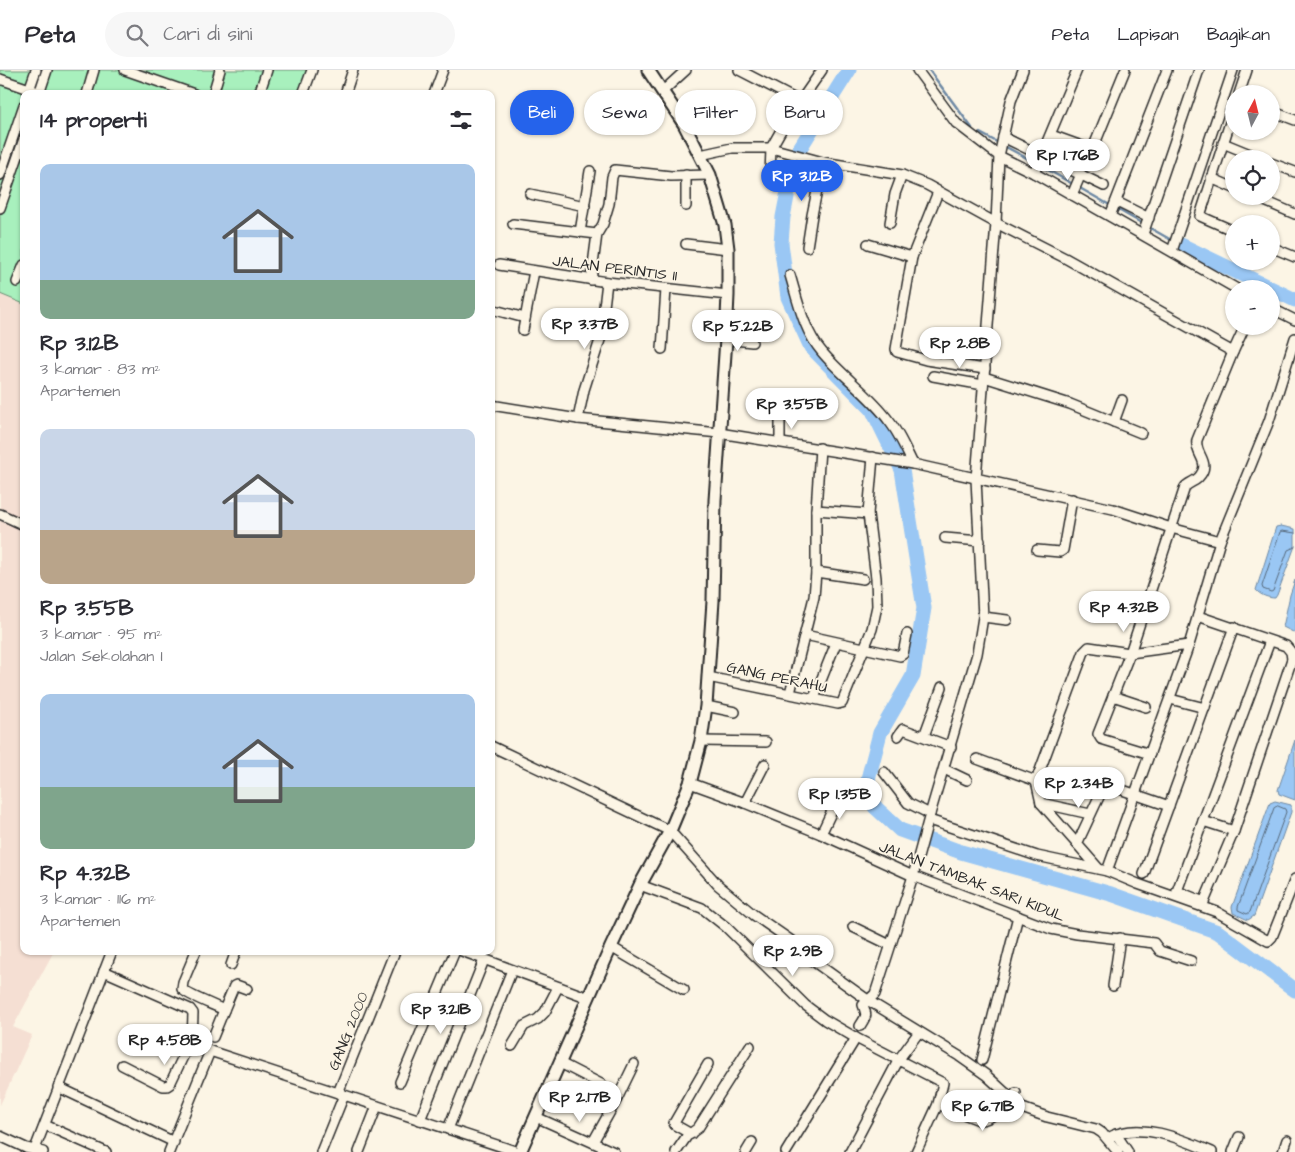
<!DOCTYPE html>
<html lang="id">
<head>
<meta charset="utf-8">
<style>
	body { margin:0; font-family:"Architects Daughter",sans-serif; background:#f7f7f7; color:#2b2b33; height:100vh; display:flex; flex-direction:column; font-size:19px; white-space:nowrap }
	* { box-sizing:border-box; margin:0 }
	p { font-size:16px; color:#7c7c81 }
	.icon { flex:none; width:28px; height:28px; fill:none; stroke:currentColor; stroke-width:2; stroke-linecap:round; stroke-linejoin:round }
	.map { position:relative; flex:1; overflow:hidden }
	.side { position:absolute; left:20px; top:20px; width:475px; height:865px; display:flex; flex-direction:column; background:#fff; border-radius:10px; box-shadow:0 1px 4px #0004 }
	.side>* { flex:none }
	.banner { position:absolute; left:510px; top:20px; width:475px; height:45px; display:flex; gap:10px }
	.needle { width:32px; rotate:7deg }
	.buttons { position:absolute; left:1225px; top:15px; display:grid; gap:10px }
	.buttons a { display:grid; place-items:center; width:55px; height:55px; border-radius:50%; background:#fff; box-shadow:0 1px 4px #0004; font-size:25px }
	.price { position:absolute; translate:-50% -42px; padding:0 11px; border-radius:18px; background:#fff; color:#222; font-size:16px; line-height:32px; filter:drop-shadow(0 1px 2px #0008) }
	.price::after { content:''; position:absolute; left:50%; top:30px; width:15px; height:11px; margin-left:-8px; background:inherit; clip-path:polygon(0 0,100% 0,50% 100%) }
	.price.selected { background:#2563eb; color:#fff }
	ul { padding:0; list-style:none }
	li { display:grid; align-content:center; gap:10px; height:265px; padding:0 20px }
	li span { display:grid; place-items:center; height:155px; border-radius:10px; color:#555 }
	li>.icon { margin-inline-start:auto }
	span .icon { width:90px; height:90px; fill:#fffc; stroke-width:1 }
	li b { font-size:21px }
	h2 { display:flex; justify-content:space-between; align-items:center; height:60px; padding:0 20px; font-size:21px }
	.pill { padding:0 18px; border-radius:22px; background:#fff; box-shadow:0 1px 4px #0004; font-size:18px; line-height:45px }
	.pill.selected { background:#2563eb; color:#fff }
	header { display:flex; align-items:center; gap:30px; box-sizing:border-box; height:70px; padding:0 25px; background:#fff; border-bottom:1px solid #e1e1e2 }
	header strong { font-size:24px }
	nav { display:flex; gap:28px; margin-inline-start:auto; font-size:18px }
	.search { width:350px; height:45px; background:#f7f7f7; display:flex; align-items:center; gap:12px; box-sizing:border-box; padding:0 18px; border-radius:28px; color:#7c7c81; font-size:19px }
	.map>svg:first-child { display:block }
	.built { fill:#f5dfd3 }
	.green { fill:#a8f0bd; stroke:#6a8e74 }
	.water { fill:#9ac7f4; stroke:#6e89a4 }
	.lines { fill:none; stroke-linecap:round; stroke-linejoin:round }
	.shore { stroke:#57697b; stroke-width:1 }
	.stream { stroke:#6e89a4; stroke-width:2.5 }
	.river { stroke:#9ac7f4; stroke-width:15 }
	.minor-casing { stroke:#2b2b2b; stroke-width:12 }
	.tertiary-casing { stroke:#2b2b2b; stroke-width:15 }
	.minor { stroke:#fcf5e5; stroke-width:9 }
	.tertiary { stroke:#fcf5e5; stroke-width:11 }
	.labels { text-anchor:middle; stroke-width:4; stroke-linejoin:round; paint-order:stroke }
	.street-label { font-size:15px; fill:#2b2b2b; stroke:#fcf5e5 }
</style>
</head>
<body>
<header>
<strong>Peta</strong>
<div class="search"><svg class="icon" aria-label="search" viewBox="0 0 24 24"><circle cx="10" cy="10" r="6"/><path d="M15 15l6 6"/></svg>Cari di sini</div>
<nav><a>Peta</a><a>Lapisan</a><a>Bagikan</a></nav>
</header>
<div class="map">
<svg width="1295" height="1082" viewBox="0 0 1295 1082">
	<rect width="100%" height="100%" fill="#fcf5e5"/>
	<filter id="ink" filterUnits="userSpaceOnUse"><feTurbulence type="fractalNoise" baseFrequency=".02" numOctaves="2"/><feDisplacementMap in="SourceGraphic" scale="10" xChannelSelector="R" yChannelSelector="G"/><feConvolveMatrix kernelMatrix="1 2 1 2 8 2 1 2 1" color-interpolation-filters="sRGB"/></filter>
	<g filter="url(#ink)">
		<polygon class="built" points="0,214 24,224 24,881 54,881 13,957 32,965 0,1035"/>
		<polygon class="green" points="0,0 314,0 307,24 24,24 24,234 0,224"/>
		<g class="water">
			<path d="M1281 456 1295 459V476L1277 525 1275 528C1268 528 1260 525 1256 520L1276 457Z"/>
			<polygon points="1295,510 1295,563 1283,557 1290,525"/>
			<polygon points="1295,670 1295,730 1279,724 1278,720"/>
			<polygon points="1275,731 1291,735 1291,742 1254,846 1248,850 1233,843 1232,837 1270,733"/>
		</g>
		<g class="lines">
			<g class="shore">
				<polyline points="1295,463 1282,461 1280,462 1262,516 1263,519 1271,522 1273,521 1288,480 1295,477"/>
				<polygon points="1278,736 1285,739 1286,742 1250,842 1247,844 1238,840 1238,837 1274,738"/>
			</g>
			<g class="stream">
				<polyline points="929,0 972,58"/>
				<polyline points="980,63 1036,93"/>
				<polyline points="1041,96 1173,171"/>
			</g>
			<g class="river">
				<polyline points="849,0 795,86 783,147 781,173 788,227 811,277 872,339 902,400 924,538 913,606 880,663 868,709 875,737 900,760 961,782 1111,824 1218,862 1295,920"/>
				<polyline points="1181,175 1295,230"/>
			</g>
			<g class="minor-casing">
				<g id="minor">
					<polyline points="125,0 194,24"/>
					<polyline points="739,0 801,32"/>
					<polyline points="917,0 956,53 999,86 1034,103 1237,219"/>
					<polyline points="0,9 44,24"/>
					<polyline points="663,21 686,0"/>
					<polyline points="28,23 36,0"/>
					<polyline points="39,24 47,0"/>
					<polyline points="87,24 94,0"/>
					<polyline points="213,24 220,0"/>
					<polyline points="259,24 267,0"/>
					<polyline points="303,24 312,0"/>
					<polyline points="345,24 353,0"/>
					<polyline points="434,24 443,0"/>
					<polyline points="1239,24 1247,0"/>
					<polyline points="1234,40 1200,146 1234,161"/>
					<polyline points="1271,41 1295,50"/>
					<polyline points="684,54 719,44"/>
					<polyline points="1051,65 1087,78 1094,76 1125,0"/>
					<polyline points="1003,67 1104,116"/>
					<polyline points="1223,73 1262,89"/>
					<polyline points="700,85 732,78 771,78 823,92 902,105 927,115 996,153 1065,188 1233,282"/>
					<polyline points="1271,93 1295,102"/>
					<polyline points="1034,103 1077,0"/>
					<polyline points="0,105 24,35"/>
					<polyline points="770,105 771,78 784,55 822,0"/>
					<polyline points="1211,108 1234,118"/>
					<polyline points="938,122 912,187 896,279 897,282 926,290 985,299"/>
					<polyline points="530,124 585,136"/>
					<polyline points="1072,125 1081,104"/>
					<polyline points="1253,126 1295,144"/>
					<polyline points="1117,132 1149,148"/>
					<polyline points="686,136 686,105"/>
					<polyline points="0,138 24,69"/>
					<polyline points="1110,146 1167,0"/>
					<polyline points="890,153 895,124 902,105"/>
					<polyline points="513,154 597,164"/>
					<polyline points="580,162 590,101"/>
					<polyline points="1143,164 1199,0"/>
					<polyline points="686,174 728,179"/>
					<polyline points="868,174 912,187"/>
					<polyline points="807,177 812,145 823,92"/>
					<polyline points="1271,177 1295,187"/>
					<polyline points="1172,181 1233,0"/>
					<polyline points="499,195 607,212 728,225"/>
					<path d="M790 205C798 232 804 261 822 282 843 307 870 325 889 351 899 363 906 380 913 394"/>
					<polyline points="591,210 597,164 603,154 609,134 612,107 615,100 671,106 710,105"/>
					<polyline points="17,212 24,195"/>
					<polyline points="1271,238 1295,250"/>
					<polyline points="491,239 525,248"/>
					<polyline points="523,260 534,201"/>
					<polyline points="726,269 752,272"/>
					<polyline points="662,279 666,219"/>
					<polyline points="933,306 983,315"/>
					<polyline points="984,307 1070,334 1141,363"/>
					<polyline points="491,335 578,349 719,363 913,394 1113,439 1171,458 1220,471"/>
					<polyline points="578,349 584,320 600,270 607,212"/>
					<polyline points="1114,352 1122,330"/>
					<polyline points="780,372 780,346"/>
					<polyline points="816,440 868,444"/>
					<polyline points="0,444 24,455"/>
					<polyline points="945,468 980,471"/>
					<polyline points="1037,480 1060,482 1063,480 1072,429"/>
					<polyline points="816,502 863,509"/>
					<polyline points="1198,546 1286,576 1291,582 1292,589 1234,761 1204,832 1177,821 1270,571"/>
					<polyline points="983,547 1007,550"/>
					<polyline points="805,565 900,586 903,584 907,564"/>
					<polyline points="708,607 838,634 842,633 872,559 877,536 876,508 868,444 873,387"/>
					<polyline points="790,623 814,527 816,502 816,440 820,378"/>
					<polyline points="1113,626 1146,637"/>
					<polyline points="814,628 836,573"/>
					<polyline points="1170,629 1205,638"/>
					<polyline points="706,636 735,642"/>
					<polyline points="898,666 903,659 951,677"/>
					<polyline points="924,666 942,617"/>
					<polyline points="701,671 766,672"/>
					<polyline points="491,676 670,761 718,815 754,845 796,874 802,883 869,931 959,986 986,1005 1022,1038 1047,1047 1096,1059 1102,1063 1118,1082"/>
					<path d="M1150 684 1101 669 1098 664 1130 583 1185 417C1188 413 1194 412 1198 408 1213 392 1194 385 1197 370L1233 282 1245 256"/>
					<polyline points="977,689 1036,711"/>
					<polyline points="944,699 967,710"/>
					<polyline points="884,702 908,733 930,744"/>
					<polyline points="1039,703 1105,714 1169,736"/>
					<polyline points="690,713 745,733 821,764 913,806 1051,859 1077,864 1154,873 1160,881 1191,891"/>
					<polyline points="745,733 765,694"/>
					<polyline points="1041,733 1090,744"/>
					<polyline points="929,750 1037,786 1107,801 1138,814 1217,842 1268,871 1272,867 1295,809"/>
					<polyline points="1203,751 1234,761"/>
					<polyline points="821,764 839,726"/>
					<polyline points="1077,774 1105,714"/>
					<polyline points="1099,799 1041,733 1036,711 1084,582 1089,577 1130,583 1189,575"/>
					<polyline points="1107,801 1189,575 1220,471 1269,351 1295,268"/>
					<polyline points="1144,804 1234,557"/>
					<polyline points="640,815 702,838 726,857 805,935 825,950 856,968 943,1013 938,1034 916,1082"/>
					<polyline points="853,857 890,875"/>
					<polyline points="611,877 684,920"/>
					<path d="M196 881 183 912 182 919C187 925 214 935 224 940L213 967"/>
					<polyline points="462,881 589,928"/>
					<polyline points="231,895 236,881"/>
					<polyline points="104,901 190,939 193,943 192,973 189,974 170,1014 167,1016 163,1016 122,995"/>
					<polyline points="1113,916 1120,868"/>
					<polyline points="224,940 234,916 236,915 247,919"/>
					<path d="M860 956C867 945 867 946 863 935L875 924 913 806 930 744 977 584 983 547 976 409 996 153 999 86 1011 31 1023 0"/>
					<polyline points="192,973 210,981 518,1082"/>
					<polyline points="512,976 524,956 538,949 545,942 558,917"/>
					<polyline points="982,990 1018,846"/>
					<polyline points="560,993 601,1014"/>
					<polyline points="400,1012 455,881"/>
					<polyline points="58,1017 174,1072"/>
					<polyline points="338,1023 395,881"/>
					<path d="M938 1034 979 1050C993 1051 1007 1032 1016 1023"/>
					<polyline points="536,1047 614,1082"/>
					<polyline points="420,1050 484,890"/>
					<polyline points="45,1055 106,1082"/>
					<polyline points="448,1059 512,900"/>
					<polyline points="691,1064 675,1055 674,1053 708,994"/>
					<polyline points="1116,1064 1128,1082"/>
					<polyline points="0,1066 26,1078 43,1082"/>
					<path d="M1108 1068C1139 1050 1182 1069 1212 1082"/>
					<polyline points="593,1072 617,1029 634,994"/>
					<polyline points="35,1079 112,881"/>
					<polyline points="169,1082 210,981"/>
					<polyline points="321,1082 344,1025"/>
					<polyline points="359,1082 377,1036"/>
					<polyline points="676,1082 687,1066 698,1058 750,976"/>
					<polyline points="746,1082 752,1072"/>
					<polyline points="786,1082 856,968"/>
					<polyline points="850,1082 899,989 919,962"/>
					<polyline points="1233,1082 1239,1067"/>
					<polyline points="1283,1082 1287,1070"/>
				</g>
			</g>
			<g class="tertiary-casing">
				<polyline id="tertiary" points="520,1082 611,877 640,815 670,761 690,713 701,671 706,636 713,531 715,430 726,269 728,225 728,179 725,155 710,105 684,54 648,0"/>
			</g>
			<use href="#minor" class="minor"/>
			<use href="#tertiary" class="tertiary"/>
		</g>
	</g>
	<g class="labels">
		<g class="street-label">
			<text transform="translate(615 198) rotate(7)" y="5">JALAN PERINTIS II</text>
			<text transform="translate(777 607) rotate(12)" y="5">GANG PERAHU</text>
			<text transform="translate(972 811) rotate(21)" y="5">JALAN TAMBAK SARI KIDUL</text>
			<text transform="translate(348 961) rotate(-68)" y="5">GANG 2000</text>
		</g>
	</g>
</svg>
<div class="buttons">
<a><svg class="needle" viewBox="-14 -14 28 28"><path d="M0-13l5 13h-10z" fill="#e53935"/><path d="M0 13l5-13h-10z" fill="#7c7c81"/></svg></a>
<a><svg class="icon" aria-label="locate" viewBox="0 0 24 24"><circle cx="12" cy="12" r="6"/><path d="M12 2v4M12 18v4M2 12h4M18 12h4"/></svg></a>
<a>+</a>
<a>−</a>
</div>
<b class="price" style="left:1068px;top:111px">Rp 1.76B</b>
<b class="price selected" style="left:802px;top:132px">Rp 3.12B</b>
<b class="price" style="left:585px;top:280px">Rp 3.37B</b>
<b class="price" style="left:738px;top:282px">Rp 5.22B</b>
<b class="price" style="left:960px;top:299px">Rp 2.8B</b>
<b class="price" style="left:792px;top:360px">Rp 3.55B</b>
<b class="price" style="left:1124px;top:563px">Rp 4.32B</b>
<b class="price" style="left:1079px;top:739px">Rp 2.34B</b>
<b class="price" style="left:840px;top:750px">Rp 1.35B</b>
<b class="price" style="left:793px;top:907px">Rp 2.9B</b>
<b class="price" style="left:441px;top:965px">Rp 3.21B</b>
<b class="price" style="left:165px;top:996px">Rp 4.58B</b>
<b class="price" style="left:580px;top:1053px">Rp 2.17B</b>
<b class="price" style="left:983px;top:1062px">Rp 6.71B</b>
<div class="banner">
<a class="pill selected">Beli</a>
<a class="pill">Sewa</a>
<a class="pill">Filter</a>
<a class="pill">Baru</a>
</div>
<section class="side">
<h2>14 properti<svg class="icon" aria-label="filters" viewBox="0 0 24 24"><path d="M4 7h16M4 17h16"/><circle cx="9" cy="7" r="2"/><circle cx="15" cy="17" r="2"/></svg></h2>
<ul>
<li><span style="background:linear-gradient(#a9c7e8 75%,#7fa58c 0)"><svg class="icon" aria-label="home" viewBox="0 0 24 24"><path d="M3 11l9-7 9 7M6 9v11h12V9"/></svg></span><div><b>Rp 3.12B</b><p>3 kamar · 83 m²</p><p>Apartemen</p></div></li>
<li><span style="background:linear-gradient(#c9d6e8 65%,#b9a48a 0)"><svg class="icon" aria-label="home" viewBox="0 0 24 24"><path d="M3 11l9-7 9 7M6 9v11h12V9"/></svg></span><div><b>Rp 3.55B</b><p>3 kamar · 95 m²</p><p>Jalan Sekolahan I</p></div></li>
<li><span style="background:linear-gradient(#a9c7e8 60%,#7fa58c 0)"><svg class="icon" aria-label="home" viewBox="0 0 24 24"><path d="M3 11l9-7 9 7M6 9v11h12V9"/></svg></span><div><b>Rp 4.32B</b><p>3 kamar · 116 m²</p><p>Apartemen</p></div></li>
</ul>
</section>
</div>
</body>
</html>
